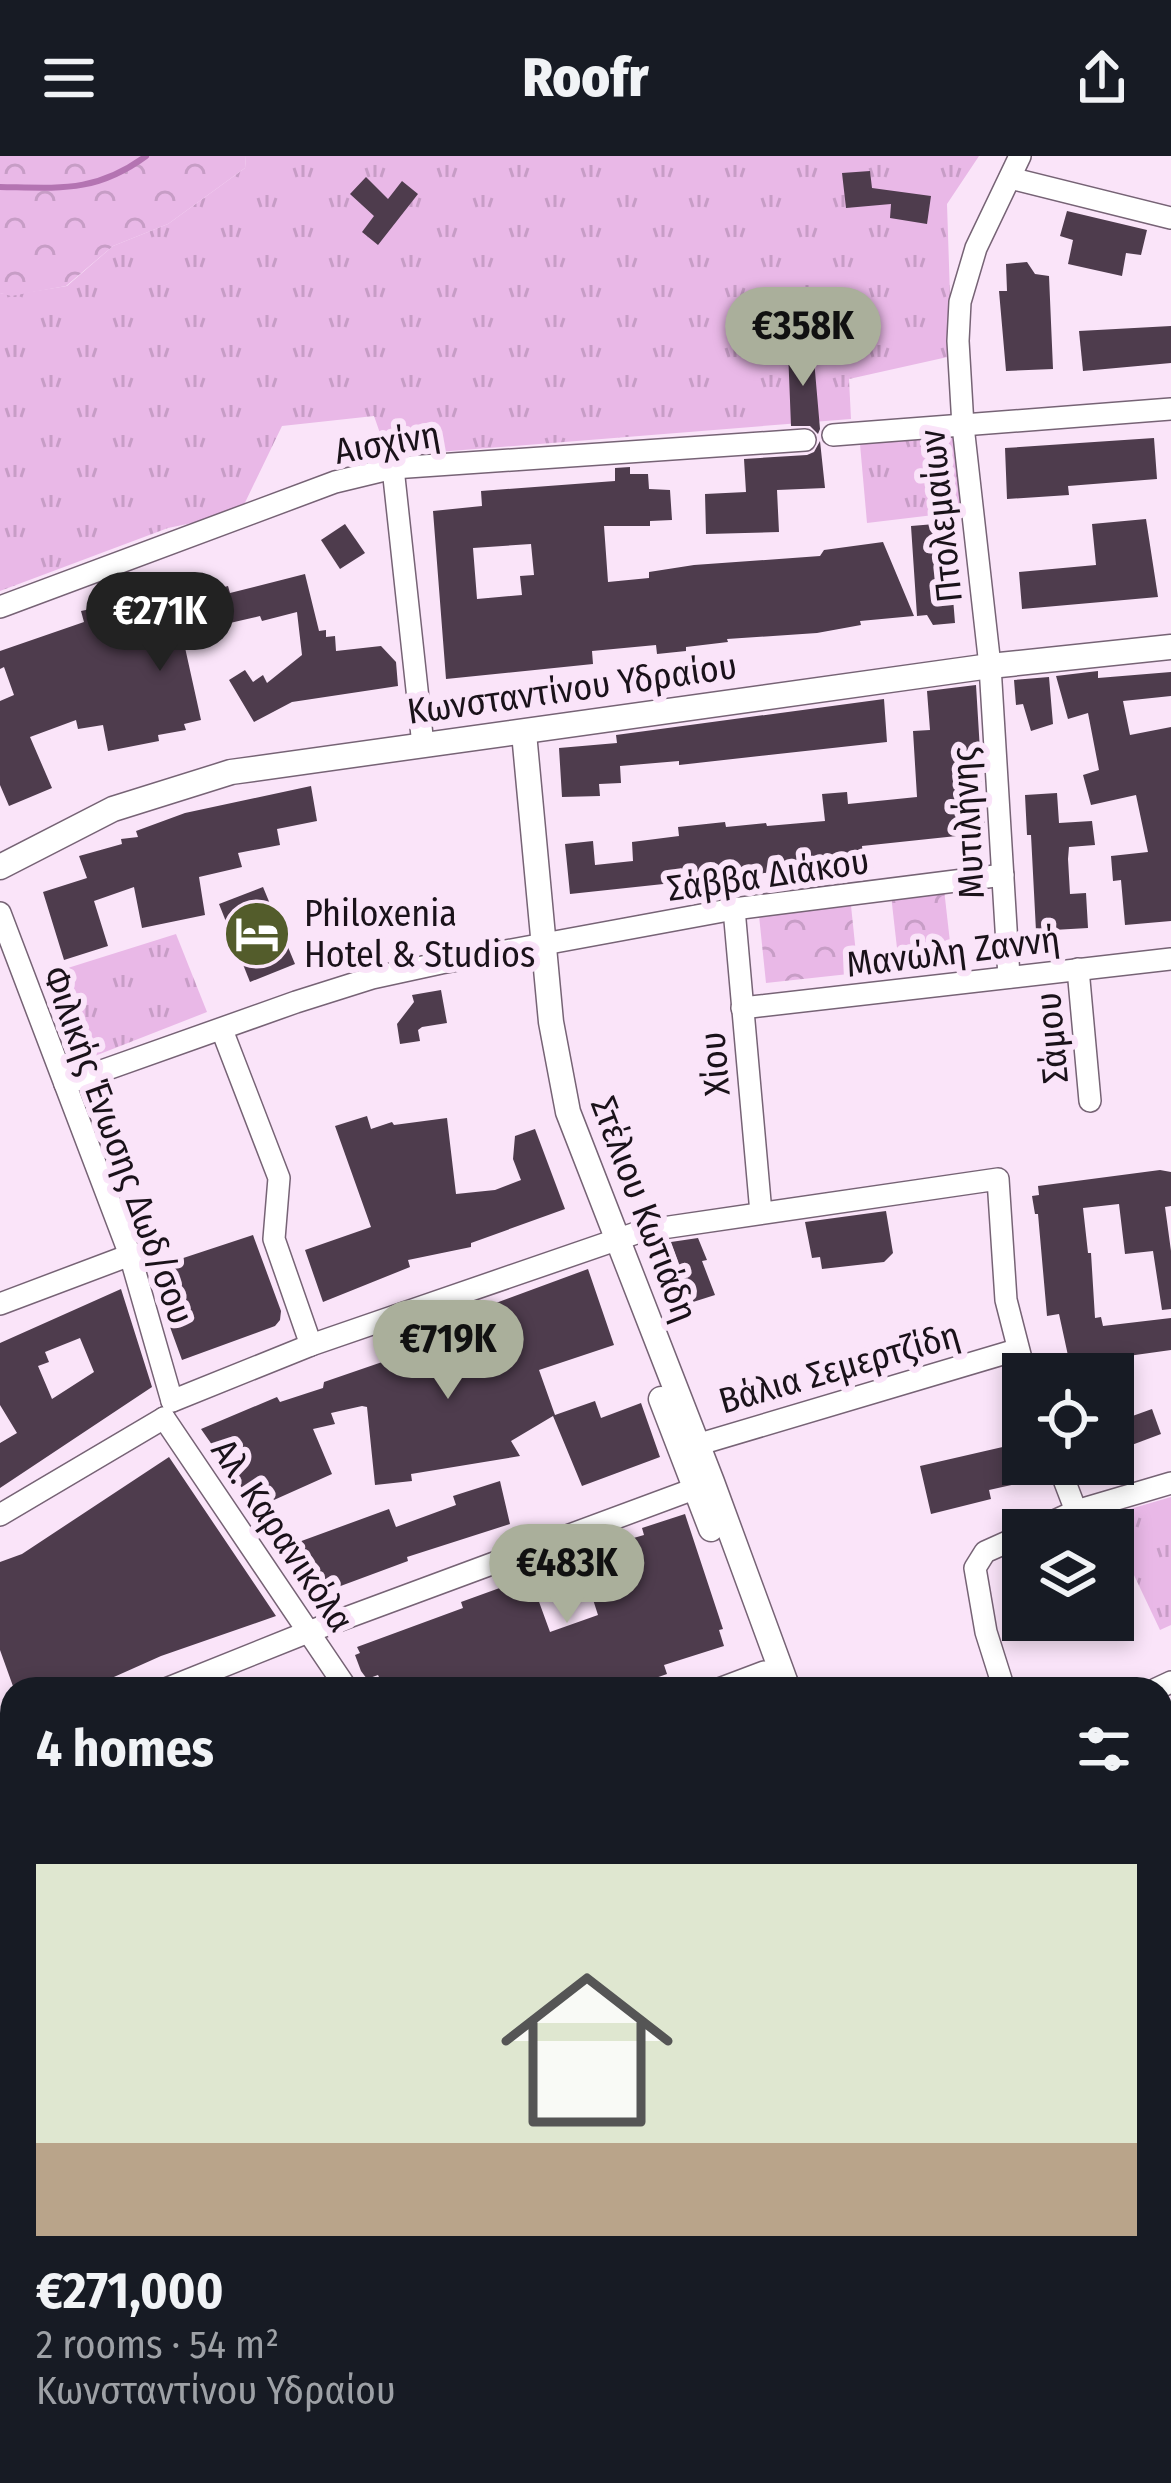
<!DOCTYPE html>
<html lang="en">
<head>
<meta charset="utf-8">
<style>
	body { margin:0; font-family:"Fira Sans Condensed",sans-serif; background:#20242c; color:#f1f3f6; height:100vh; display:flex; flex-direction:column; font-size:45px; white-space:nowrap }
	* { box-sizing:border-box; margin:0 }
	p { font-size:39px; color:#9ea1a6 }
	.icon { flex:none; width:66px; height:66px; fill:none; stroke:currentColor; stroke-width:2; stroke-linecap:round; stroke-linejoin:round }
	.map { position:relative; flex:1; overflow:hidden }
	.drawer { position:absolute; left:0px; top:1521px; width:1173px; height:807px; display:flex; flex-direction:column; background:#171b24; border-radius:36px 36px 0 0; box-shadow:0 6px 18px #0003 }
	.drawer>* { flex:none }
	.buttons { position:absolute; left:1002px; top:1197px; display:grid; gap:24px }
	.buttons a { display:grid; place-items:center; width:132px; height:132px; border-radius:0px; background:#171b24; box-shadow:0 6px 18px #0003; font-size:60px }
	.price { position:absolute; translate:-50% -102px; padding:0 27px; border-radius:42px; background:#aaaf9b; color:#111; font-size:39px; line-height:78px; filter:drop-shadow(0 3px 6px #0008) }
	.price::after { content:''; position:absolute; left:50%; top:72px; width:36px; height:27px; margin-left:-18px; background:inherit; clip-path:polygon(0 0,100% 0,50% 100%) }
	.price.selected { background:#222; color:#fff }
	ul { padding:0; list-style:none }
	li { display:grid; align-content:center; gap:24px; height:636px; padding:0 36px }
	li+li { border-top:3px solid #363941 }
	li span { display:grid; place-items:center; height:372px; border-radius:0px; color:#555 }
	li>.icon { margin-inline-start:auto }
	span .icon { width:216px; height:216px; fill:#fffc; stroke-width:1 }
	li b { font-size:51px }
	h2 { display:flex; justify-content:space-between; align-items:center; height:144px; padding:0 36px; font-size:51px }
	header { display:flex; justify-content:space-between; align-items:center; height:156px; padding:0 36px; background:#171b24; font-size:54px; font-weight:800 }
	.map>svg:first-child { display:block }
	.grass { fill:url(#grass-tufts) }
	.park { fill:url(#park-crowns) }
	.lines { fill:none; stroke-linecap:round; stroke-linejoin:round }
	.stream { stroke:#b474b2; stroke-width:6 }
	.building { fill:#4e3c4d; fill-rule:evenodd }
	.minor-casing { stroke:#766375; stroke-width:24 }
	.tertiary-casing { stroke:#766375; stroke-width:27 }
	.secondary-casing { stroke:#766375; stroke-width:33 }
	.minor { stroke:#fff; stroke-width:21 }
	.tertiary { stroke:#fff; stroke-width:24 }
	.secondary { stroke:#fee7fd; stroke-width:30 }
	.labels { text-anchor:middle; stroke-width:12; stroke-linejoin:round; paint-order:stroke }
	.street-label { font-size:36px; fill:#1a121a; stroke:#fae4f9 }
	.poi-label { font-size:36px; fill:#1a121a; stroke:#fae4f9; text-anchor:start }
</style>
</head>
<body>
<header><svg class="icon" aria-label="menu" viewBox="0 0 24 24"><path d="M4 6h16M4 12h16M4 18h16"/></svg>Roofr<svg class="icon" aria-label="share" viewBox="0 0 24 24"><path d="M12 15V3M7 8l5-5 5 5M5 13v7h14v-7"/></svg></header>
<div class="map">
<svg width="1171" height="2327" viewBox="0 0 1171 2327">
	<defs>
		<pattern id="grass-tufts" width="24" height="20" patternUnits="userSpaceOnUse" patternTransform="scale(3)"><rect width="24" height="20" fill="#e9b8e7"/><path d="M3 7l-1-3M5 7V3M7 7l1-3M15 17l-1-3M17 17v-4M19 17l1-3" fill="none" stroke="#c79dc6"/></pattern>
		<pattern id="park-crowns" width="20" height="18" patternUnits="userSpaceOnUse" patternTransform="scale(3)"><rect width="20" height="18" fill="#e9b8e7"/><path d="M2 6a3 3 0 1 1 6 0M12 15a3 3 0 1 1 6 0" fill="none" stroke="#c79dc6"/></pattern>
	</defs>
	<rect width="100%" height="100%" fill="#fae4f9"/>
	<g class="grass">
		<polygon points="246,0 979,0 947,48 952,200 849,223 851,263 388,300 374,260 282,270 240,357 168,372 0,435 0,137 11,139 67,130 113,90 168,68 245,12"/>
		<polygon points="960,278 967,355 867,367 860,288"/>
		<polygon points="176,778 207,856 82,905 55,816"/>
		<polygon points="1171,1341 1171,1469 1160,1474 1106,1360"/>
	</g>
	<g class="park">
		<polygon points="0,0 246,0 245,12 168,68 113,90 66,130 11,140 0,137"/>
		<polygon points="944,733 952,804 899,810 891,739"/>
		<polygon points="850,740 858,817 766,827 758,750"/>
	</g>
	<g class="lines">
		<path class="stream" d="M0 31C59 32 96 37 146 0"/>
	</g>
	<g class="building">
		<polygon points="870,15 872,32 931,40 927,68 890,62 891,48 846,52 842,17"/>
		<polygon points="366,21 388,43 402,25 418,38 378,89 362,76 374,60 350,38"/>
		<polygon points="1067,55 1147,74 1141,99 1126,97 1122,120 1068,108 1073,84 1060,80"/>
		<polygon points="1027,106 1035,118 1049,120 1053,213 1006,215 999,135 1007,135 1006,108"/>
		<polygon points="1171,170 1171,207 1083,215 1079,175"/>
		<polygon points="813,192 820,273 818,278 810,270 791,270 788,194"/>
		<polygon points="1154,282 1157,323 1068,330 1069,339 1007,343 1005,292"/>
		<polygon points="820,285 825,332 777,334 779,376 706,378 705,338 746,336 744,303 807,299 814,296"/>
		<path d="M630 311V318H648L649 333 670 334 672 364 650 365V370H604L608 426 649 422V416L694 409 820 400 824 394 883 386 914 460 860 465 861 469 817 477 727 483 728 486 686 491V495L657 498 656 489 592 495 593 508 446 523 433 355 482 350 481 335 615 325V312ZM531 388 534 419 520 420 522 439 477 443 473 392Z"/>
		<polygon points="1146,363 1158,441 1022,453 1019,416 1096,409 1092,368"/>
		<polygon points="947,367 955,467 933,469 927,459 917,460 911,370"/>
		<polygon points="345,368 365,397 340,413 321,384"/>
		<polygon points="305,418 319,475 326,474 326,481 335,480 336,495 381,490 396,506 398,530 292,546 254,566 229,524 245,514 253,526 263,519 267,527 302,499 297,456 262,465 260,460 182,478 201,564 184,568 186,574 158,579 159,585 108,595 103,569 78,573 76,564 30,581 52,632 9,650 0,629 0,545 14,539 4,511 0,513 0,495 84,466 81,455 119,447 122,458 228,430 230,437"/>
		<polygon points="1098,515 1098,522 1171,516 1171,540 1123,545 1130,579 1171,571 1171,765 1125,769 1121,724 1113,725 1111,700 1148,696 1136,639 1091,649 1083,619 1099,614 1088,557 1068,563 1056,520"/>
		<polygon points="1049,521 1053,568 1031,575 1023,548 1016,549 1014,524"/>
		<polygon points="976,529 985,677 862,690 863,700 820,704 821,711 570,738 565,688 593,685 595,709 633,705 632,686 679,680 678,671 725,666 726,671 766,667 767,670 825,665 822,638 847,636 848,648 917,641 913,575 930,574 927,535"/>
		<polygon points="884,543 887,586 679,609 679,605 620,610 621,627 599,628 600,640 562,641 559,592 617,587 616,579"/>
		<polygon points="311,630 317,665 277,673 280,689 238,697 242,711 199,721 205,759 142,772 134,731 94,745 108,790 64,804 43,736 87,722 79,700 122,688 121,683 138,681 136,675 185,657"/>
		<polygon points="1057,637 1059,667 1092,665 1095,689 1069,691 1068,703 1070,738 1086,737 1088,772 1036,775 1031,679 1027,679 1025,639"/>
		<polygon points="263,731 295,808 250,826 219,748"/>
		<polygon points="441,834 447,867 422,871 418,874 420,885 400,888 397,868 414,846 412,839"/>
		<polygon points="367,960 371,973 392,966 394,969 447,962 456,1038 495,1034 521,1024 513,1003 515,980 535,973 565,1053 471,1087 471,1091 408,1104 410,1111 323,1146 305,1094 371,1071 335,970"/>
		<polygon points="1160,1014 1171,1016 1171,1050 1165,1051 1171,1095 1171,1153 1162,1154 1153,1095 1125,1098 1119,1048 1083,1052 1088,1097 1091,1097 1095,1162 1101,1161 1103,1170 1171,1162 1171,1194 1128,1200 1129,1210 1111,1211 1113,1218 1072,1218 1059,1158 1047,1160 1038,1058 1035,1058 1032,1040 1039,1039 1038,1030"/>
		<polygon points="886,1055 893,1097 884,1106 822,1113 820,1101 812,1102 805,1066"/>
		<polygon points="253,1079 281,1155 280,1164 275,1170 182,1204 166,1160 173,1157 156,1111"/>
		<polygon points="698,1082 707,1104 702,1105 715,1139 693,1146 671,1086"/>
		<polygon points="588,1113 614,1189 539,1214 555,1259 595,1245 601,1262 641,1247 660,1301 582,1330 553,1260 511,1285 520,1300 411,1318 412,1325 375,1329 367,1251 362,1250 331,1257 335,1268 313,1273 332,1318 256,1352 201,1273 277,1241 280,1246 323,1232 324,1226 388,1204 385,1196 440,1179 438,1174 487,1155 485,1151"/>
		<path d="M121 1133 152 1231 0 1332V1287L17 1277 0 1249V1187ZM80 1182 94 1216 52 1243 38 1210 49 1206 45 1196Z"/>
		<polygon points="1152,1253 1161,1278 1113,1296 1113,1267"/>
		<polygon points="1007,1290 1016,1328 989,1334 991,1343 931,1358 920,1310"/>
		<polygon points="169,1301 276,1460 161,1500 87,1533 14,1533 0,1494 0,1406 22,1398"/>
		<polygon points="500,1325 510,1368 407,1401 408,1405 319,1438 310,1412 298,1414 285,1391 389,1353 396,1371 456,1349 453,1340"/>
		<polygon points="685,1358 723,1473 719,1474 724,1490 664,1509 667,1518 624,1533 472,1533 469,1523 447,1533 385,1533 378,1519 367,1523 361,1515 355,1499 360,1497 357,1491 463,1452 461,1446 530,1421 550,1476 598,1459 588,1428 580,1431 571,1405 586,1400 585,1396 644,1379 642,1372"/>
	</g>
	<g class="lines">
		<g class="minor-casing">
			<g id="minor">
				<polyline points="1010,22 1171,62"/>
				<polyline points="833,279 1171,253"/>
				<polyline points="393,312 423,589"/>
				<polyline points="0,451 335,326 393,312 805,284"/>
				<polyline points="734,753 761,1057"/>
				<polyline points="0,757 130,1099 172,1245"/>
				<polyline points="1078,813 1090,945"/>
				<polyline points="1009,821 990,510 963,270 958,185 960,146 976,92 1020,0"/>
				<polyline points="742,852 1171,803"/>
				<polyline points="222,874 279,1022 274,1083 311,1189"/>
				<polyline points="65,928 296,846 372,822 441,807 734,753 1003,719"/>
				<polyline points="0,1148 130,1099"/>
				<polyline points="172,1245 311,1189 642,1075 998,1023 1006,1144 1025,1218"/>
				<polyline points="164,1262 347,1533"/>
				<polyline points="683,1293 1016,1194"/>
				<polyline points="1058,1308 1076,1355"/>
				<polyline points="0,1359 164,1262"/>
				<polyline points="1035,1374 1076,1355 1171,1327"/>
				<polyline points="166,1533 308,1476 710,1327"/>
				<polyline points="719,1533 764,1516"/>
				<polyline points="1004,1533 986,1476 975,1412 985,1396 1023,1379"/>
				<polyline points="1156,1533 1171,1526"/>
				<polyline points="0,1586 12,1613"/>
				<polyline points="1161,1691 1171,1686"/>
				<polyline points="0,1820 12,1815"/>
				<polyline points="1161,1837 1171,1857"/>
				<polyline points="0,2008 12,2036"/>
				<polyline points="1161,2055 1171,2054"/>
				<polyline points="0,2069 12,2063"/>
				<polyline points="309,2316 312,2327"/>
				<polyline points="721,2316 724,2327"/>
				<polyline points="995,2327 997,2316"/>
			</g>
		</g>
		<g class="tertiary-casing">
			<g id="tertiary">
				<polyline points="524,577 551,866 568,956 712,1326 788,1533"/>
				<polyline points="0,711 113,653 231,616 990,510 1171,491"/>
				<polyline points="661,1243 711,1373"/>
			</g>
		</g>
		<g class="secondary-casing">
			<g id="secondary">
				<polyline points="0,2265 12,2267"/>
				<polyline points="1161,2283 1171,2284"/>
			</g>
		</g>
		<use href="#minor" class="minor"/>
		<use href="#tertiary" class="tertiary"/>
		<use href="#secondary" class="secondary"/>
	</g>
	<defs>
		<g id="hotel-disc" transform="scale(3.45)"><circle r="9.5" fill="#535c2b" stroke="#fae4f9"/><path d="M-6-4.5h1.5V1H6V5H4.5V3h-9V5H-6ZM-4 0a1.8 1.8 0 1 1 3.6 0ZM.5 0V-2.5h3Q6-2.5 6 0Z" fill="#fff"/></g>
	</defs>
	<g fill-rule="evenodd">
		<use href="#hotel-disc" x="257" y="778"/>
	</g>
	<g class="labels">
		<g class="street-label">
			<text transform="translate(387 286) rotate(-10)" y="13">Αισχίνη</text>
			<text transform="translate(940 360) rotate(-96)" y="13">Πτολεμαίων</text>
			<text transform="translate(572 532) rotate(-8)" y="13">Κωνσταντίνου Υδραίου</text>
			<text transform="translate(967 667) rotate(-93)" y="13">Μυτιλήνης</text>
			<text transform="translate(768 718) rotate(-8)" y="13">Σάββα Διάκου</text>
			<text transform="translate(953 795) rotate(-7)" y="13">Μανώλη Ζαννή</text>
			<text transform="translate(1051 882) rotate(-95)" y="13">Σάμου</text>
			<text transform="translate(714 908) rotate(-95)" y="13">Χίου</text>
			<text transform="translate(119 989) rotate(70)" y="13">Φιλικής Ένωσης Δωδ/σου</text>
			<text transform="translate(645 1053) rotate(69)" y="13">Στέλιου Κωτιάδη</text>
			<text transform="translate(839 1211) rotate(-16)" y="13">Βάλια Σεμερτζίδη</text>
			<text transform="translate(283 1379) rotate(56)" y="13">Αλ. Καρανικόλα</text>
		</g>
		<g class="poi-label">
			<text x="304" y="770">Philoxenia<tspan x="304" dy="41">Hotel &amp; Studios</tspan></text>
		</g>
	</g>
</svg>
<div class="buttons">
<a><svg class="icon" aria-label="locate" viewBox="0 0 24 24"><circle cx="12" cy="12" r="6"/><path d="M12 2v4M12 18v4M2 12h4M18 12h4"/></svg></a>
<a><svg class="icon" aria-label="layers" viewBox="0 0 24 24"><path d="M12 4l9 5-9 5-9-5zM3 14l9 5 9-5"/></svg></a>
</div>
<b class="price" style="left:803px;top:233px">€358K</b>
<b class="price selected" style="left:160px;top:518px">€271K</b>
<b class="price" style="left:448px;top:1246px">€719K</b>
<b class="price" style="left:567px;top:1470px">€483K</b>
<section class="drawer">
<h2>4 homes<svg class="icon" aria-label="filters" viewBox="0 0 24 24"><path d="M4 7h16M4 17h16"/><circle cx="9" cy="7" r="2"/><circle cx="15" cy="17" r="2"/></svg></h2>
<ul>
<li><span style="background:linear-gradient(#dfe7d0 75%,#b9a48a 0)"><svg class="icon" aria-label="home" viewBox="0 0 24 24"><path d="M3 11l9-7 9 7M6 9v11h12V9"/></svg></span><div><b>€271,000</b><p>2 rooms · 54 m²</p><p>Κωνσταντίνου Υδραίου</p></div></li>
</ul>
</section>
</div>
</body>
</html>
